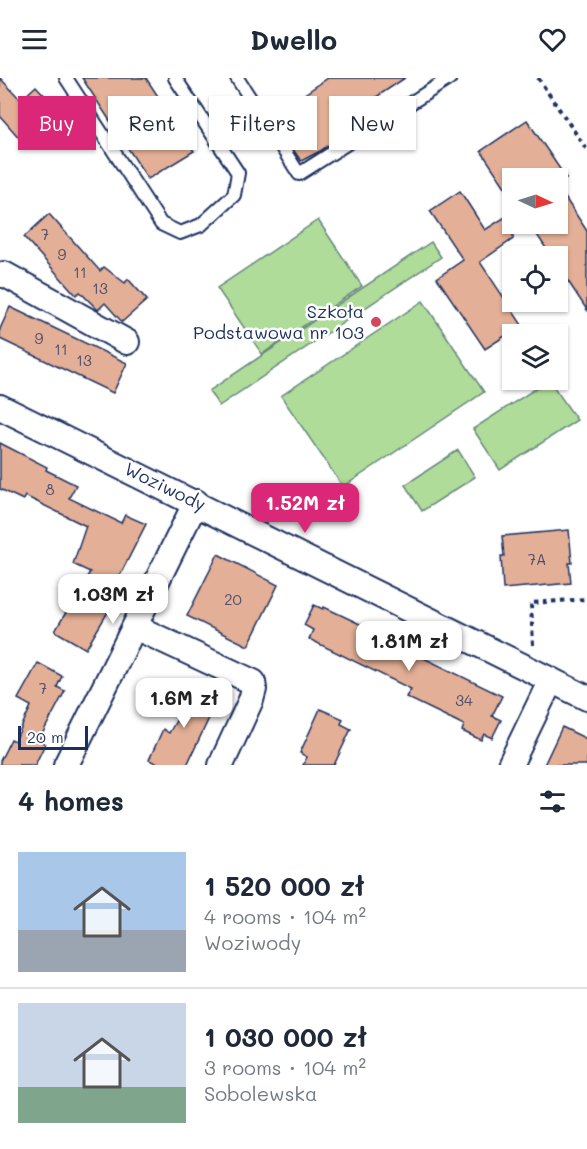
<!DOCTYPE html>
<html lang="en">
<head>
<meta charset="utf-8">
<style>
	body { margin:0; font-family:Mali,sans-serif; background:#f2f2f3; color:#1f2937; height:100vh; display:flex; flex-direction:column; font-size:22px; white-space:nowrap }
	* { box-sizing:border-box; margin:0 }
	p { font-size:20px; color:#747a83 }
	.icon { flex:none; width:33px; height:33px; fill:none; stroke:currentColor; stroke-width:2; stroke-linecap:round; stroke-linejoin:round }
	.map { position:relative; height:687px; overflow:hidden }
	.side { display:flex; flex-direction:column; background:#fff; flex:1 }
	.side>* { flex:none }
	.guide { position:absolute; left:18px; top:18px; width:552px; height:54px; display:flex; gap:12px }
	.needle { width:39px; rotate:94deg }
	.fabs { position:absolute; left:502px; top:90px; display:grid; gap:12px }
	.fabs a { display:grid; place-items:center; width:66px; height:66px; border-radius:0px; background:#fff; box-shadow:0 2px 4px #0004; font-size:30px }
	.scale { position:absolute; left:18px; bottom:15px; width:70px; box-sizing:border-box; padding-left:6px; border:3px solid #1b2f5e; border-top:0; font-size:16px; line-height:21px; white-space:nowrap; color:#1b2f5e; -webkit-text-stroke:4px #fff; paint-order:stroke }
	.price { position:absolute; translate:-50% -51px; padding:0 14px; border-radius:12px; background:#fff; color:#222; font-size:20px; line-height:39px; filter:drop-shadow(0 2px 3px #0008) }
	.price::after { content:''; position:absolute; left:50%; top:36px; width:18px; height:14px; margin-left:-9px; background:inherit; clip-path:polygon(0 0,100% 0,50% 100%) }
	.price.active { background:#db2777; color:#fff }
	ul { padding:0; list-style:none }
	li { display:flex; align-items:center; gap:18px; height:150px; padding:0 18px }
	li+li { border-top:2px solid #e0e1e3 }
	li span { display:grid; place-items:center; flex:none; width:168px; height:120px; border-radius:0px; color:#555 }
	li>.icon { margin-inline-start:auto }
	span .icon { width:72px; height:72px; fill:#fffc; stroke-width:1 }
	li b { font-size:26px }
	h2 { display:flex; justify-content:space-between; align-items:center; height:72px; padding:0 18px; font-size:26px }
	.tag { padding:0 21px; border-radius:0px; background:#fff; box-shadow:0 2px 4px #0004; font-size:21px; line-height:54px }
	.tag.active { background:#db2777; color:#fff }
	header { display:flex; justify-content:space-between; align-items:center; height:78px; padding:0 18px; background:#fff; font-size:27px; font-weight:700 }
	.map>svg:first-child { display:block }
	.green { fill:#b0dc9a; stroke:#66867c; stroke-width:1.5 }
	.building { fill:#e3af96; stroke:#1b2f5e; stroke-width:1.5 }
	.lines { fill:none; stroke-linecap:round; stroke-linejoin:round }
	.service-casing { stroke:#1b2f5e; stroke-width:16 }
	.minor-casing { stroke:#1b2f5e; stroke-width:28 }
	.path { stroke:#1b2f5e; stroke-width:4; stroke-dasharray:4.5 4.5; stroke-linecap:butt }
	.service { stroke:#fff; stroke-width:12 }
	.minor { stroke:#fff; stroke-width:24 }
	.poi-dot { fill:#d1495b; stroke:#fff; stroke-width:2 }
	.labels { text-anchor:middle; stroke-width:5; stroke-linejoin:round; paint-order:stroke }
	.number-label { font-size:15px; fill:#4d4f6c }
	.poi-label { font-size:18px; fill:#1b2f5e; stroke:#fff; text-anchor:end }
	.street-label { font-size:18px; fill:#1b2f5e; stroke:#fff }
</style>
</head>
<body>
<header><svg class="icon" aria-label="menu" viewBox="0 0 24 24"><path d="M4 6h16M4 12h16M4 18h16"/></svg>Dwello<svg class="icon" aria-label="heart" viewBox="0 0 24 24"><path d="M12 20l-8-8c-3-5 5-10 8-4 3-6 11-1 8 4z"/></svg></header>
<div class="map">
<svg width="587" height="687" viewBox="0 0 587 687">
	<rect width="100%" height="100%" fill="#fff"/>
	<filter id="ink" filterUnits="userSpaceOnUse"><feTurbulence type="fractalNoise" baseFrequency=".0167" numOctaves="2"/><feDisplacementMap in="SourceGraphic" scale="12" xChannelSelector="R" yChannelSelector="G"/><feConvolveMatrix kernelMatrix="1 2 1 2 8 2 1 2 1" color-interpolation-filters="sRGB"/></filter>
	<g filter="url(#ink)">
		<g class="green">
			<polygon points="318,142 362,208 262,276 217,210"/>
			<polygon points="431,164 441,179 219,328 209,313"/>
			<polygon points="423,223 484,314 343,409 281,318"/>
			<polygon points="549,302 577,342 500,392 473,351"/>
			<polygon points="458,372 475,399 422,433 405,407"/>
		</g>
		<g class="building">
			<polygon points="0,0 21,22 36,8 63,37 28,70 0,38"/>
			<polygon points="82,0 146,0 194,73 148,101"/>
			<polygon points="328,0 405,0 349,37 356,48 320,73 301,83 288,64 290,55 281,54 275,44 279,24 290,26"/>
			<polygon points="527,42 566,100 513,100 513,121 481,73"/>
			<polygon points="558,109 587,153 587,232 558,188 558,178 551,178 530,146 558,146"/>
			<polygon points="460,113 485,152 513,134 513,161 480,184 522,247 485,271 437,200 463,182 430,133"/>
			<polygon points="49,136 100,193 104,189 125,205 128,201 147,222 122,244 105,225 98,232 80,214 76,217 24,159"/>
			<polygon points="10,229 127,285 113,315 0,261 0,251"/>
			<polygon points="0,365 47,389 46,392 76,407 69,420 121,445 125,437 146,446 117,503 124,507 86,571 55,553 90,494 73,486 86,448 25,418 23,422 0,411"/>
			<polygon points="569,452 572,485 569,485 571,505 503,511 501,478 504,478 502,458"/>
			<polygon points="218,476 278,507 248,568 187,538"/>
			<polygon points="314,527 323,531 324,529 379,555 398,565 397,567 502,618 492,638 501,642 492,660 484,656 481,662 462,653 464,647 406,619 411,611 309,561 313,552 304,547"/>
			<polygon points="38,585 62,598 57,609 65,613 39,662 45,666 35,687 0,687 0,683 11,661 15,663 31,628 18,621"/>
			<polygon points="184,607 217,623 187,687 160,687 149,682 163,651 169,655 184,629 176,624"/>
			<polygon points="320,631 343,641 341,646 351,651 334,687 303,687 307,679 300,675"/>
			<polygon points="562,649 587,661 587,687 544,687"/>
		</g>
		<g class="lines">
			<g class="service-casing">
				<g id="service">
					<polyline points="66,0 161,146 180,155 201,147 234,117 238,95 175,0"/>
					<polyline points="237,0 299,96 450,0"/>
				</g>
			</g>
			<g class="minor-casing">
				<g id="minor">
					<polyline points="0,197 4,196 127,264"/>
					<polyline points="0,329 587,620"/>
					<polyline points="135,549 253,604 254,611 251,622 221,687"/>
					<polyline points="66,687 196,424"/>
					<polyline points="510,687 551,602"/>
				</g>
			</g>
			<g class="path">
				<polyline points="538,0 587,72"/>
				<polyline points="533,567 531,525 587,521"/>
			</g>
			<use href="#service" class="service"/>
			<use href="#minor" class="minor"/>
		</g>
	</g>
	<circle class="poi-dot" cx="376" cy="244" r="6"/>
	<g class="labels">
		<g class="number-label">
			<text x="45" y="162">7</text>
			<text x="62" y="182">9</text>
			<text x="80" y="200">11</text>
			<text x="100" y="216">13</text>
			<text x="39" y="266">9</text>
			<text x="61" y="277">11</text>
			<text x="84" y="288">13</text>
			<text x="50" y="417">8</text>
			<text x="537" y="487">7A</text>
			<text x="233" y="527">20</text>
			<text x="43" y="616">7</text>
			<text x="464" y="628">34</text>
		</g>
		<g class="poi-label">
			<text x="364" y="240">Szkoła<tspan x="364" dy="21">Podstawowa nr 103</tspan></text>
		</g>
		<g class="street-label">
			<text transform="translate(165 409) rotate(26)" y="6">Woziwody</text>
		</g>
	</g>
</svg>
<div class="fabs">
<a><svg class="needle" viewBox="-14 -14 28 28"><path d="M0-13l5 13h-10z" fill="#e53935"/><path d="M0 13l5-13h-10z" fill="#747a83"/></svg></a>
<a><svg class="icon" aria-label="locate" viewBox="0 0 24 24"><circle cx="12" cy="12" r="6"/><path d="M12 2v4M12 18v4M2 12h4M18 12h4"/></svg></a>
<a><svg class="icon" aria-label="layers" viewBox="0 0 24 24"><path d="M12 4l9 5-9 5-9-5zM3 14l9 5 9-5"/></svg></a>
</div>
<div class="scale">20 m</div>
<b class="price active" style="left:305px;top:456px">1.52M zł</b>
<b class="price" style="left:113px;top:547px">1.03M zł</b>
<b class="price" style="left:409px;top:594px">1.81M zł</b>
<b class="price" style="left:184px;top:651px">1.6M zł</b>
<div class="guide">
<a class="tag active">Buy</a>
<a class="tag">Rent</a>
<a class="tag">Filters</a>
<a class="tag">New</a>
</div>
</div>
<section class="side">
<h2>4 homes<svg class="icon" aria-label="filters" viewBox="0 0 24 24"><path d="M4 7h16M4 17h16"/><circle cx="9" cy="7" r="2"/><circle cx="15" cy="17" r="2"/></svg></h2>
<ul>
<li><span style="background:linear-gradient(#a9c7e8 65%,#9aa5b1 0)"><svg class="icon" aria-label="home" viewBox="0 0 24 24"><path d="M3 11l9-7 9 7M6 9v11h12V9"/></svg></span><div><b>1 520 000 zł</b><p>4 rooms · 104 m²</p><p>Woziwody</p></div></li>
<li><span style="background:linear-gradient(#c9d6e8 70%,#7fa58c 0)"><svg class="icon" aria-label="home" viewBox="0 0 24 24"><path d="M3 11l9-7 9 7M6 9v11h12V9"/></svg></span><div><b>1 030 000 zł</b><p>3 rooms · 104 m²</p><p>Sobolewska</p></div></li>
</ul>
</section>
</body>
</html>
